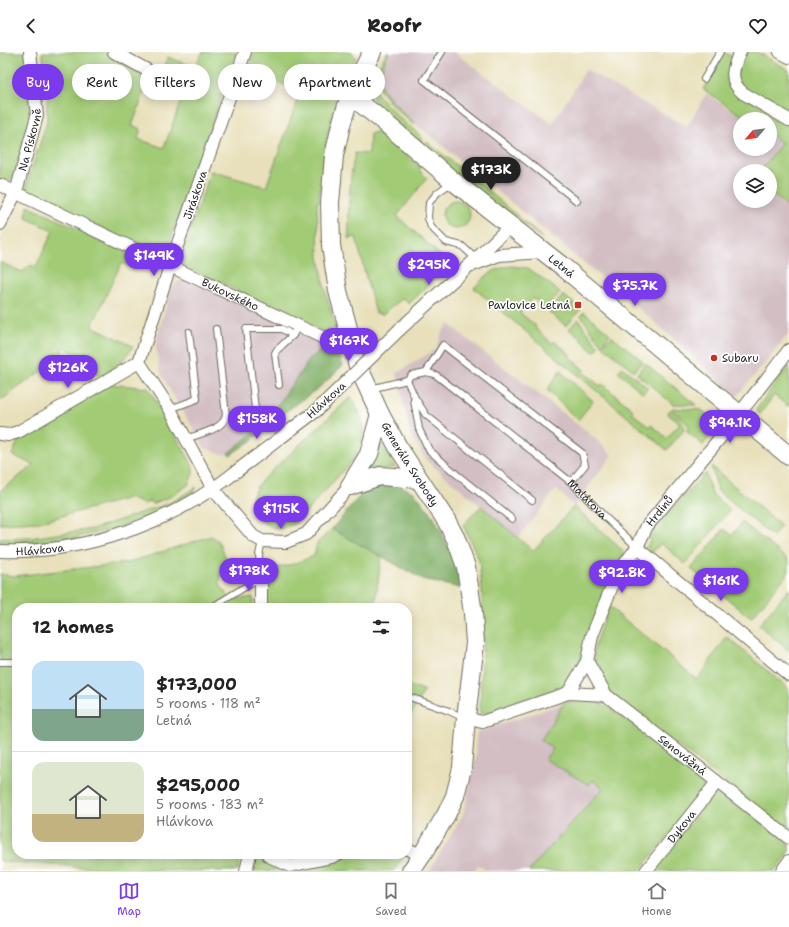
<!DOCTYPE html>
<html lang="en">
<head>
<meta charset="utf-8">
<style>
	body { margin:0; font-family:"Shantell Sans",sans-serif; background:#f6f6f6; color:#222; height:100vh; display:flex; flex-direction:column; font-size:15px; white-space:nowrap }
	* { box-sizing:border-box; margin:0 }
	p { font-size:13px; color:#767676 }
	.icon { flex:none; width:22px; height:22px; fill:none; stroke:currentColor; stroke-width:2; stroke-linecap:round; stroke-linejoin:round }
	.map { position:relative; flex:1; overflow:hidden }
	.drawer { position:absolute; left:12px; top:551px; width:400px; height:256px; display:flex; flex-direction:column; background:#fff; border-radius:16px; box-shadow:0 2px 10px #0003 }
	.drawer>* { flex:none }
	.top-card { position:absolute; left:12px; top:12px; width:400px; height:36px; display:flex; gap:8px }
	.needle { width:26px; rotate:242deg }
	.tools { position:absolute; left:733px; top:60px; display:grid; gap:8px }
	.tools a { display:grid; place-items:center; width:44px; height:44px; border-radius:50%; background:#fff; box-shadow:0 2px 10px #0003; font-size:20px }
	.price { position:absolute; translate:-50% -34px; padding:0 9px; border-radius:14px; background:#7c3aed; color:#fff; font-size:13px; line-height:26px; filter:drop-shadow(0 1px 2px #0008) }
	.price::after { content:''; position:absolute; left:50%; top:24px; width:12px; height:9px; margin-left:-6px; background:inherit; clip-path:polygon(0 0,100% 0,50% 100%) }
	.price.selected { background:#222; color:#fff }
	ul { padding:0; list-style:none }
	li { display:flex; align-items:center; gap:12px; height:100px; padding:0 20px }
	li+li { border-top:1px solid #e0e0e0 }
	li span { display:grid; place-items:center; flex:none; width:112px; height:80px; border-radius:12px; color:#555 }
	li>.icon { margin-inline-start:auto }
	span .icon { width:48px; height:48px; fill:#fffc; stroke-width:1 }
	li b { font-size:17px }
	h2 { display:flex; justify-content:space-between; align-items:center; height:48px; padding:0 20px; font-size:17px }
	.pill { padding:0 14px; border-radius:18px; background:#fff; box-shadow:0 2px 10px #0003; font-size:14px; line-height:36px }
	.pill.selected { background:#7c3aed; color:#fff }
	header { display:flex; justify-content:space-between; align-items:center; height:52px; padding:0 20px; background:#fff; font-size:18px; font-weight:800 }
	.menu { display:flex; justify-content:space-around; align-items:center; height:56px; border-top:1px solid #e0e0e0; background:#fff; font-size:11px; color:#767676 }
	.menu a { display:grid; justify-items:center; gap:2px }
	.menu .selected { color:#7c3aed }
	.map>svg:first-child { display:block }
	.industrial { fill:#d2bec3 }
	.green { fill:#a2cb76; stroke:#667b50 }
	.forest { fill:#81af67; stroke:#566d49 }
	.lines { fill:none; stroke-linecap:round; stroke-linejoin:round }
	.lane-casing { stroke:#6d6a5d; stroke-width:8 }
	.street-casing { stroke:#6d6a5d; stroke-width:14 }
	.secondary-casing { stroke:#6d6a5d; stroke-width:20 }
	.lane { stroke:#fff; stroke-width:6 }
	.street { stroke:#fff; stroke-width:12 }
	.secondary { stroke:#fff; stroke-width:18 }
	.street-bridge-casing { stroke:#6d6a5d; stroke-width:14; stroke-linecap:butt }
	.street-bridge { stroke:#fff; stroke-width:12 }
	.poi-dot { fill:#c8321e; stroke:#fff; stroke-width:1.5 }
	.labels { text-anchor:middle; stroke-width:3.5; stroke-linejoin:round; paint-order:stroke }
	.street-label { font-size:11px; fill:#2b2b2b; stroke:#fff }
	.poi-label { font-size:11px; fill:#2b2b2b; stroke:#fff; text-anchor:end }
</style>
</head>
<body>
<header><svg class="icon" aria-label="back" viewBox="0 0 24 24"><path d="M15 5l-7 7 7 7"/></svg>Roofr<svg class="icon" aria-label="heart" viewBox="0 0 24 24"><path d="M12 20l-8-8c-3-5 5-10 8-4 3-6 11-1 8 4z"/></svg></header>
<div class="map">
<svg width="789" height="819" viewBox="0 0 789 819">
	<rect width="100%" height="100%" fill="#fff"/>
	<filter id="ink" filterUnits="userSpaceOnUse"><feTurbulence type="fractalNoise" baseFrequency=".025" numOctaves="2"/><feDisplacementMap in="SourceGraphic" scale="8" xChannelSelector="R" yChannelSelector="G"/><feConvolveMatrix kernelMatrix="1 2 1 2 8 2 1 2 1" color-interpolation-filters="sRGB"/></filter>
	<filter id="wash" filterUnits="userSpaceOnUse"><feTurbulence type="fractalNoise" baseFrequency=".012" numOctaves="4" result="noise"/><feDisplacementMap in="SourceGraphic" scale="16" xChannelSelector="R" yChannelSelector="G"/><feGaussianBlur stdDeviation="0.9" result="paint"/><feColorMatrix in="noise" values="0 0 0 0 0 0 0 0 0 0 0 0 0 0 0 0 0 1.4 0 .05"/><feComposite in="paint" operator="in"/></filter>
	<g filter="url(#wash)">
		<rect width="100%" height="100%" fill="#e8e0ba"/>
		<g class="industrial">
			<polygon points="390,0 454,0 552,72 586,18 687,75 706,42 746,67 740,67 740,97 770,97 770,83 782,91 760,119 740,119 740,149 770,149 770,142 789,156 789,281 766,310 737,344 648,264 398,57 384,40 377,28"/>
			<polygon points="181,228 186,228 327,293 310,307 279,351 251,383 228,401 221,402 205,396 166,331 160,319 157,302 156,294 158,283 171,236 177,230"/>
			<polygon points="448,272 596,387 612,403 574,454 556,437 518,486 481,454 426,408 410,381 397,321 436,297 441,282"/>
			<polygon points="565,651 541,688 553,697 589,732 593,728 603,736 530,819 487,819 478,813 474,819 429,819 463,763 476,705 477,680"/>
		</g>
		<g class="green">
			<polygon points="0,0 26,0 31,55 28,79 12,127 4,130 0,128"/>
			<polygon points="42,0 104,0 140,18 145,24 147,31 145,38 132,74 141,77 138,87 164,96 184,40 158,30 168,5 194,15 203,0 237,0 166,201 163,205 29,141 26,134 47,70 47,26"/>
			<path d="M254 0H351L356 5C350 21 342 35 337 50 325 82 322 117 319 150H317L319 205 325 238 337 281 335 285 183 213 180 208 211 119 266 135 301 39 248 19Z"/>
			<path d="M387 0H389L377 28C388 47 399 57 415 71L414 73C400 61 381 45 375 27L379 15Z"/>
			<polygon points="745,0 757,0 789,18 789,63 743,37 736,24"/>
			<polygon points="725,1 733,5 728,34 789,72 789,155 770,141 770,119 760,119 782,91 770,82 770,67 747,67 703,37"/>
			<path d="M370 30 376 41 385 51 399 66 420 83 423 94 377 54C372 46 370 39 370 30Z"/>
			<path d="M376 80 388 88 421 115 419 118 427 126 397 164 450 212 409 252 403 246 383 262 376 261 365 222 356 185 349 187C348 158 349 129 355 101L369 102 370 82Z"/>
			<polygon points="426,89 503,151 542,186 439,108 430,99"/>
			<circle cx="456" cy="163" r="14"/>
			<path d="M28 154 153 212 151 215 133 216 121 211 92 274 133 294C126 308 113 316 101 324L85 317 89 307 63 295 60 305 0 349V210L22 220 31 213 36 215 53 179 26 166Z"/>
			<path d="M511 214 528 216 560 240 545 257 533 246 520 261 536 274 535 276 552 291 554 289 570 302 569 304 584 318 583 320 600 334 602 332 633 358 632 361 650 375 651 373 667 386 680 372 667 361 671 357 682 370 684 378 667 398 474 236C486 223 492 217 511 214Z"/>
			<polygon points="563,243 581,257 566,274 549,260"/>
			<polygon points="584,260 610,282 602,293 581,264"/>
			<polygon points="578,267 599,295 594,300 581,289 582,287 569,277"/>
			<polygon points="612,284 643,309 634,319 603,294"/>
			<polygon points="645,311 696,353 673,352 637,322"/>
			<polygon points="789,313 789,355 774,343 760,362 756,358"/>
			<polygon points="622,315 648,336 643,341 618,320"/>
			<polygon points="560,319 593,349 578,368 547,338"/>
			<polygon points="110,332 148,336 189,407 193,416 193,422 188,433 170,445 152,452 150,449 144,452 129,446 40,470 0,472 0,439 34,413 12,403 19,387"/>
			<path d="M351 345C356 354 362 364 363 374 364 386 358 399 352 409L295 472C289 474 283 477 276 476 259 473 248 453 255 438 257 433 262 429 265 425Z"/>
			<polygon points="672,356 702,358 716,371 717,374 716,377 703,393 687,380 688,373"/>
			<polygon points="380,390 395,415 365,420"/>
			<polygon points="711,414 781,474 773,485 718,439"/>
			<polygon points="705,421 712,442 730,458 685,512 661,491 651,502 647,495 655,476"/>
			<polygon points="196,435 191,443 173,455 140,468 109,478 68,487 26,491 0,492 0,487 29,486 93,477 170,451"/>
			<polygon points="481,454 533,499 574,454 625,501 602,548 576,619 559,641 494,662 480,661 483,587 482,538 479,508 463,473"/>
			<polygon points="742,470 789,508 789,520 751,566 691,517 724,477 732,483"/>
			<polygon points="332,477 381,504 375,556 267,556 262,515 280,515 293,512 314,504 317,491"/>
			<polygon points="211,484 219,489 226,506 219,531 230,548 253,545 253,556 17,556 17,802 239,802 238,819 132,819 0,809 0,522 14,524 127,511"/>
			<polygon points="789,537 789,599 759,573"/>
			<polygon points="608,554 697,627 727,585 789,637 789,780 609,640 599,624 596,612 594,603 595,593"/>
			<polygon points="407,633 424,639 407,670"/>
			<polygon points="587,645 609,655 701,723 704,738 672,779 639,819 529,819 603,736 593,728 589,733 545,707 553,697 541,688 564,651 580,646"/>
			<polygon points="722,739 789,792 789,801 775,819 650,819 716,740"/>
			<polygon points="255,802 265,802 269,809 336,808 350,802 406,802 393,819 251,819"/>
		</g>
		<g class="forest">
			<polygon points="327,293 336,296 343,313 321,334 273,369 252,388 230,403 228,401 251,383 279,351 310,307"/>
			<polygon points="378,431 397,432 415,441 434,466 454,507 460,536 424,528 332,477 359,445"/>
		</g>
	</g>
	<g filter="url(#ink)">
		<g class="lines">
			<g class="lane-casing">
				<g id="lane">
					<polyline points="442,0 424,28 577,149"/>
					<polyline points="704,27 720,0"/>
					<polyline points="452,130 437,141 429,151 428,166 431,175 446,190 462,194 476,207"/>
					<polyline points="426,320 443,293 582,401 585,413 571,430"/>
					<polyline points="407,328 415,346 426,363 532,448"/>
					<polyline points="279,333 275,301 277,298 293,283"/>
					<path id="s1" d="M370 337 407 328 411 323 426 320 436 323 571 430 607 467 637 495"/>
					<polyline points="414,348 419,377 429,398 455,421 512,467"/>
					<polyline points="170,357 197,347 189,280"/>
					<polyline points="255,357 246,277 282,277 293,283 298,274"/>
					<path d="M185 387C198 382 224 378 226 363L216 277"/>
					<polyline points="211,556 261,525 259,503 262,489"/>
					<polyline points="0,610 17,610"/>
					<polyline points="407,644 449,659 464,666"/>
				</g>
			</g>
			<g class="street-casing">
				<g id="street">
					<polyline points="114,0 147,18"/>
					<polyline points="245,0 170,214 139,310 170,357 213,437 253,484 262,489 286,490 306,482 350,434"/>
					<path d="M740 0C733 15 728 29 743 41L789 68"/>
					<polyline points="780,0 789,5"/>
					<path id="s2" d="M0 133 170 214 341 294 354 299"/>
					<path id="s3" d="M0 172 16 140 37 64 30 0"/>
					<polyline points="473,213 499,203 544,200"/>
					<polyline points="399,278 476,207 510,174"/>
					<polyline points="0,382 8,383 18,380 139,310"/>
					<polyline points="637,495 789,623"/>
					<path id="s4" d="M0 499C72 502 152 478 212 437 224 430 235 420 246 412 270 394 293 376 316 359"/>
					<polyline points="261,525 261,556"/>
					<path id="s5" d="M587 609 606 643 789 786"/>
					<path id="s6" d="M568 641 587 609 592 584 616 524 637 495 647 474 729 375 789 298"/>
					<polyline points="466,666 482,670 568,641 606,643"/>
					<polyline points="407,797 422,803"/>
					<polyline points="268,802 269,804 290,814 332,805 338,802"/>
					<polyline points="246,819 250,802"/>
					<path id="s7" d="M646 819 717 730"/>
					<polyline points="782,819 789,809"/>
				</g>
			</g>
			<g class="secondary-casing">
				<g id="secondary">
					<path id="s8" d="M372 0 350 43 341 73 334 104 330 151 331 193 338 239 358 314 380 362 398 395 446 468 456 487 466 515 473 561 475 591 466 666 462 716 455 744 446 763 422 803 411 819"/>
					<path id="s9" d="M350 43 383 69 453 129 562 214 789 404"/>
					<polyline points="350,434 369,402 380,362"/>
					<polyline points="350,434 380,424 419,427"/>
				</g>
			</g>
			<use href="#lane" class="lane"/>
			<use href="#street" class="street"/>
			<use href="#secondary" class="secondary"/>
			<g class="street-bridge-casing">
				<polyline id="street-bridge" points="316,359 399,278"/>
			</g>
			<use href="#street-bridge" class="street-bridge"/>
		</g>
	</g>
	<g class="poi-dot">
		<rect x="574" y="249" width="8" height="8" rx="2"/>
		<circle cx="714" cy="306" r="4"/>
	</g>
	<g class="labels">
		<g class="street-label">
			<text dy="4" stroke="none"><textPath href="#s3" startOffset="90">Na Pískovně</textPath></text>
			<text transform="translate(195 143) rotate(-71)" y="4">Jiráskova</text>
			<text dy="4" stroke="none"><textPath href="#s9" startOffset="272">Letná</textPath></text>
			<text dy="4" stroke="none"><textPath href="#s2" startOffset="255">Bukovského</textPath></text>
			<text transform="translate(326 348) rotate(-42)" y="4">Hlávkova</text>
			<text dy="4" stroke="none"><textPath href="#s8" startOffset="436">Generála Svobody</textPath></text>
			<text dy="4" stroke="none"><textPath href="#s1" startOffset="266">Malátova</textPath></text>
			<text dy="4" stroke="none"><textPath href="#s6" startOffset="206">Hrdinů</textPath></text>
			<text dy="4" stroke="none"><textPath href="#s4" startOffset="40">Hlávkova</textPath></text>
			<text dy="4" stroke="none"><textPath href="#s5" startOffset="136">Senovážná</textPath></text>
			<text dy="4" stroke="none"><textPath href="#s7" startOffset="57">Dykova</textPath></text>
		</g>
		<g class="poi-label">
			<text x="570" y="257">Pavlovice Letná</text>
			<text x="722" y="310" text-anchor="start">Subaru</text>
		</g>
	</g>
</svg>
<div class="tools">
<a><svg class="needle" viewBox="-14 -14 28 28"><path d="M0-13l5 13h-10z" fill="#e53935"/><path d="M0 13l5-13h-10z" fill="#767676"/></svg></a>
<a><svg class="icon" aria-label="layers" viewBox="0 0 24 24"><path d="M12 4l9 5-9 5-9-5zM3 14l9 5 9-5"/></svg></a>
</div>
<b class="price selected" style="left:491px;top:139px">$173K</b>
<b class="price" style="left:154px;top:225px">$149K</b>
<b class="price" style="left:429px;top:234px">$295K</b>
<b class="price" style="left:635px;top:255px">$75.7K</b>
<b class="price" style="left:349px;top:310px">$167K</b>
<b class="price" style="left:68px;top:337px">$126K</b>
<b class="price" style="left:257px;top:388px">$158K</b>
<b class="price" style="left:730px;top:392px">$94.1K</b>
<b class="price" style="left:281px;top:478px">$115K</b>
<b class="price" style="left:249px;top:540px">$178K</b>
<b class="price" style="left:622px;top:542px">$92.8K</b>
<b class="price" style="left:721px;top:550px">$161K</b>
<div class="top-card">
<a class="pill selected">Buy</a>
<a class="pill">Rent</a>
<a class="pill">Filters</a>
<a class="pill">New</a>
<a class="pill">Apartment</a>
</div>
<section class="drawer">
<h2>12 homes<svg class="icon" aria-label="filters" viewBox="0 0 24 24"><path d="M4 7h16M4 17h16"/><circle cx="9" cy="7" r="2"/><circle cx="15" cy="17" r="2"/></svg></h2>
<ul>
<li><span style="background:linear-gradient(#bfe0f5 60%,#7fa58c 0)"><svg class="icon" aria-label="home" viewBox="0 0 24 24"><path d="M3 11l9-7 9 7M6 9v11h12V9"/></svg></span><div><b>$173,000</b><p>5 rooms · 118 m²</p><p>Letná</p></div></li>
<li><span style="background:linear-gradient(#dfe7d0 65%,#c2b280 0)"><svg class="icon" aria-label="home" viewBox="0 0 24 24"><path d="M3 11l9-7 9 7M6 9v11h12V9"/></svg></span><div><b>$295,000</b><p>5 rooms · 183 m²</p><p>Hlávkova</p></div></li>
</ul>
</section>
</div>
<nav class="menu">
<a class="selected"><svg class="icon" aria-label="map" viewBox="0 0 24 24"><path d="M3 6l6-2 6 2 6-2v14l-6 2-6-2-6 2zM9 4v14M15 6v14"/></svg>Map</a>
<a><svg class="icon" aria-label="saved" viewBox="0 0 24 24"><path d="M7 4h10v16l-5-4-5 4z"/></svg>Saved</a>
<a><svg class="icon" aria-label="home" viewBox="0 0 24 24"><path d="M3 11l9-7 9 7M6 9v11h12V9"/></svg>Home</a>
</nav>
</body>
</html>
